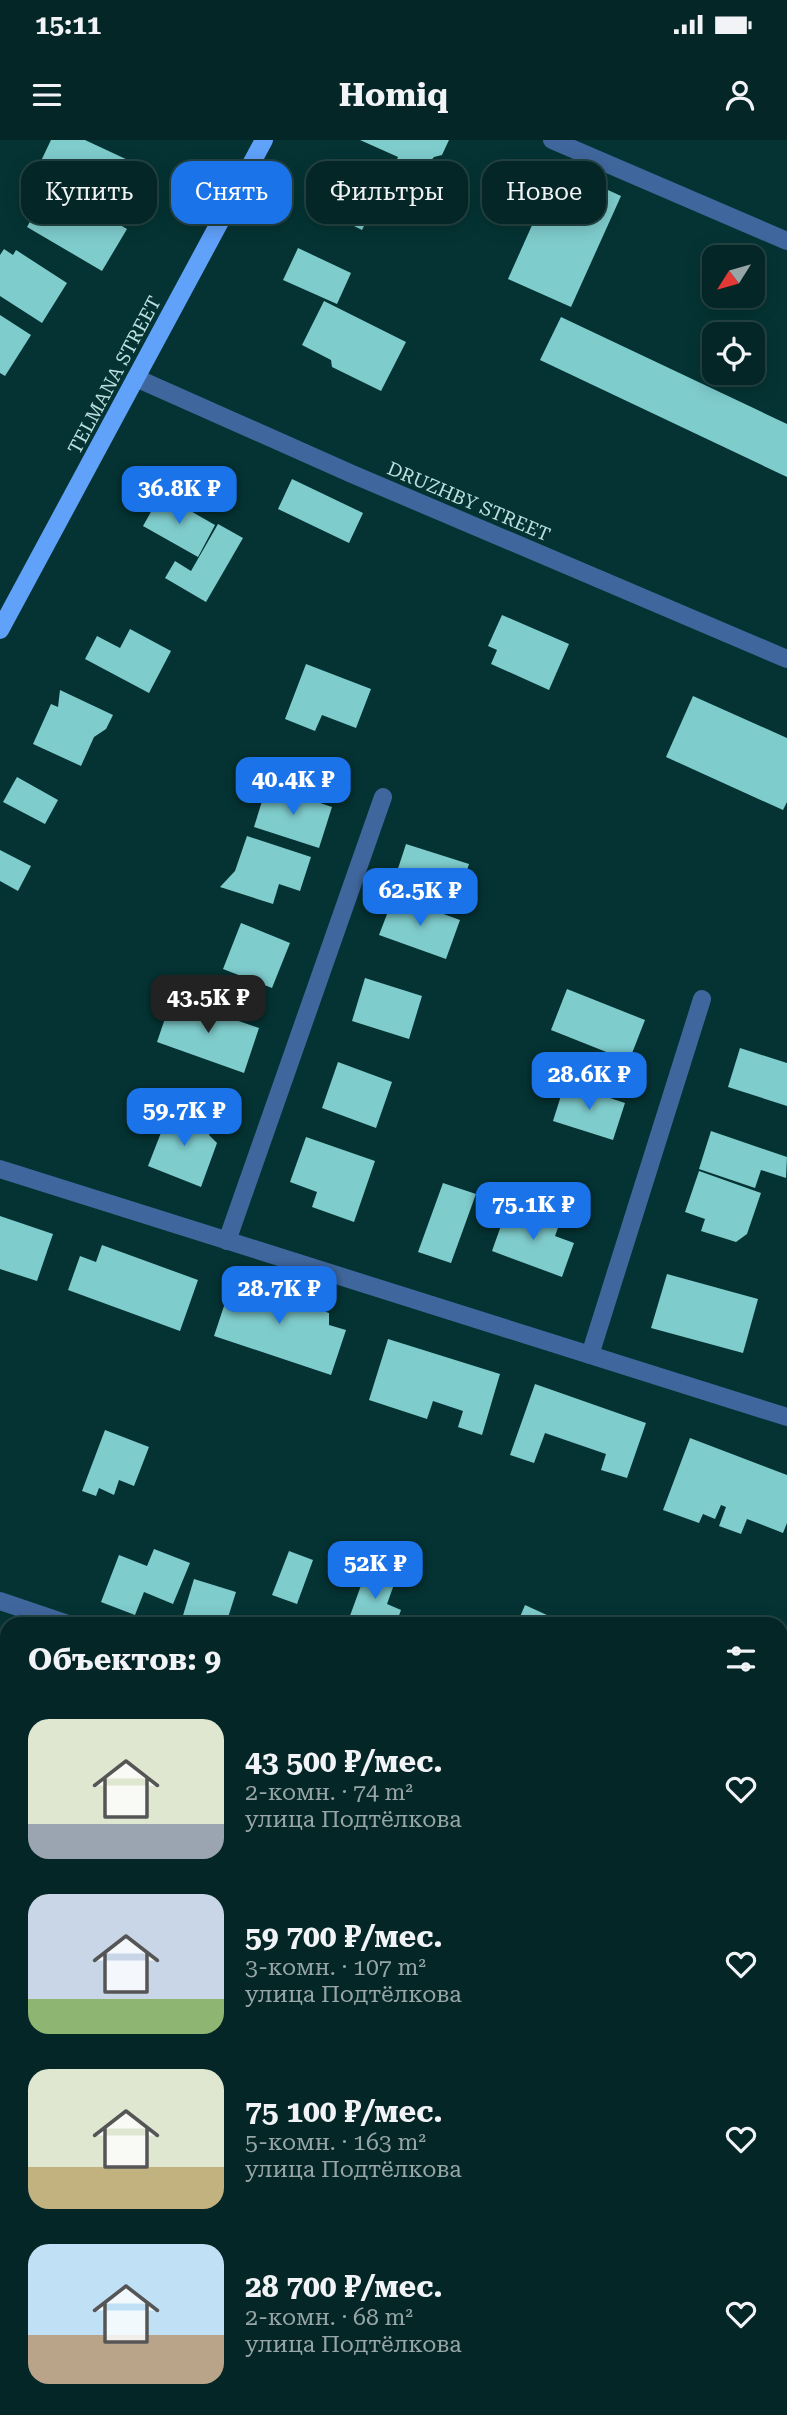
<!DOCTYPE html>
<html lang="ru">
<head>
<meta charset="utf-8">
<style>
	body { margin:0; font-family:"Roboto Serif",serif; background:#123232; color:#f1f3f6; height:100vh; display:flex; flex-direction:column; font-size:26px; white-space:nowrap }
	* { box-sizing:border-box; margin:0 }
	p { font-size:23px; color:#97a5a7 }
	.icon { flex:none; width:38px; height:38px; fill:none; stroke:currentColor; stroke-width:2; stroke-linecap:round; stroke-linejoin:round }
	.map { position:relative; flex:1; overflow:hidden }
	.side { position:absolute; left:0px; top:1477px; width:788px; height:798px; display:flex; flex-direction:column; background:#042626; border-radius:21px 21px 0 0; box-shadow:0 4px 18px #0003,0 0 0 2px #254343 }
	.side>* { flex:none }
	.banner { position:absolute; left:21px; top:21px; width:746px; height:63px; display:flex; gap:14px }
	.needle { width:46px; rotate:233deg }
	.tools { position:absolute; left:702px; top:105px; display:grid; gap:14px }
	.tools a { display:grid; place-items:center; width:63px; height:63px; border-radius:14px; background:#042626; box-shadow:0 4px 18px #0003,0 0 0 2px #254343; font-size:35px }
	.price { position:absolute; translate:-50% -60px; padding:0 16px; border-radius:14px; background:#1a73e8; color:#fff; font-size:23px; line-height:46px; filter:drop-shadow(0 2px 4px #0008) }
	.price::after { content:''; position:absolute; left:50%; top:42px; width:21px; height:16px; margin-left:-10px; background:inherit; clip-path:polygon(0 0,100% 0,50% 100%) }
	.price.current { background:#222; color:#fff }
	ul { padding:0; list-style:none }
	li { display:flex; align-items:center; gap:21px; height:175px; padding:0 28px }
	li span { display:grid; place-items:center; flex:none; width:196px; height:140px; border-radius:21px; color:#555 }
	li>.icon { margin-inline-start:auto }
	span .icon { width:84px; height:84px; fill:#fffc; stroke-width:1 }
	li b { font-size:30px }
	h2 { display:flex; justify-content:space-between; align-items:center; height:84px; padding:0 28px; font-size:30px }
	.pill { padding:0 24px; border-radius:21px; background:#042626; box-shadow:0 4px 18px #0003,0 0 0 2px #254343; font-size:24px; line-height:63px }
	.pill.current { background:#1a73e8; color:#fff }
	.status { display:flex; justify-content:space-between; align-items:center; height:49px; padding:0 35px; background:#042626; direction:ltr }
	.status svg { height:19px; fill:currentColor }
	header { display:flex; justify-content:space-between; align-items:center; height:91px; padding:0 28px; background:#042626; font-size:32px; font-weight:700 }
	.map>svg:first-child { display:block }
	.building { fill:#7fcccd }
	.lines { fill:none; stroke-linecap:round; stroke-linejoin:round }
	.minor { stroke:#40679d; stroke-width:18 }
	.major { stroke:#60a1fa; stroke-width:18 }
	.labels { text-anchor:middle; stroke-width:7; stroke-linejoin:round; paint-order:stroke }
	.street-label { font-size:19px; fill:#bce0e0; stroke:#053333 }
</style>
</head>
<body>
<div class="status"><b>15:11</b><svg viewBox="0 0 49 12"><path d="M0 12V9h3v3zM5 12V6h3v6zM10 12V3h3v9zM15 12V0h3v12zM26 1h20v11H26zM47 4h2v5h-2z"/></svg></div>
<header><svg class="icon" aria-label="menu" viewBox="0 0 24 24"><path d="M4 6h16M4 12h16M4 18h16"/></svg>Homiq<svg class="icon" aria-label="person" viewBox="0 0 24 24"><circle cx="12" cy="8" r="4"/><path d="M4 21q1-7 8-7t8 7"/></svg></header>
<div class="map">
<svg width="787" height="2275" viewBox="0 0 787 2275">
	<rect width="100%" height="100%" fill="#053333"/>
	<g class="building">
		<polygon points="51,0 85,0 130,21 114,57 40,23"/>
		<polygon points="360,0 449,0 442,15 434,17 420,33 396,22 398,17"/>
		<polygon points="558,27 621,56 571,167 508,139"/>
		<polygon points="332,34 378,57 362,90 316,67"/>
		<polygon points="61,51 127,89 102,131 27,87 43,58 54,64"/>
		<polygon points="298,108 351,133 337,164 283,140"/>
		<polygon points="4,109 13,115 16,110 67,143 42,183 0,156 0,115"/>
		<polygon points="324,161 406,202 381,251 332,227 331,220 302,205"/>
		<polygon points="0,175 31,195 5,236 0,233"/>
		<polygon points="561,177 787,284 787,337 540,220"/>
		<polygon points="292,339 363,373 349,403 278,369"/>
		<polygon points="161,354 215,385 198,417 143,386"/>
		<polygon points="218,384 243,398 206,462 165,438 175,421 191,431"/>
		<polygon points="502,475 569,504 549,550 491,524 497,510 488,506"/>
		<polygon points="130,489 171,511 149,553 85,519 97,496 120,508"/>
		<polygon points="306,524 371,549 356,588 322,575 315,591 285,579"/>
		<polygon points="60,550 113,575 106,589 94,597 81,626 33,604 51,564 58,567"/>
		<polygon points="693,556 787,598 787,662 783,670 666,617"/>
		<polygon points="17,637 58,660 45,684 3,662"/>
		<polygon points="267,645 332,667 319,708 254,687"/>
		<polygon points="247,696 311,717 300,751 279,744 273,764 220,747 235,731"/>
		<polygon points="406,704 469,724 455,767 392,747"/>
		<polygon points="0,710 31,726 18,751 0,741"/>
		<polygon points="394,756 460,780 446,819 379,795"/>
		<polygon points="241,783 290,803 272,848 223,829"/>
		<polygon points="365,838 422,856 409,899 352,881"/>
		<polygon points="567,849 645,880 629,921 551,890"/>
		<polygon points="172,858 259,888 244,933 157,902"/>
		<polygon points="740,908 787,923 787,966 728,947"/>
		<polygon points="338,922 392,942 376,988 322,968"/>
		<polygon points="565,943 625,963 613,1000 553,981"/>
		<polygon points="171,967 214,984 209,995 217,1003 201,1047 148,1026"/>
		<polygon points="711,991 787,1017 786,1038 761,1030 755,1048 699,1029"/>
		<polygon points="306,997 375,1021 354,1082 312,1067 317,1052 290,1042"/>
		<polygon points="699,1031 761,1053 747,1094 736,1102 701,1091 705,1079 685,1072"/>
		<polygon points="443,1043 476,1054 451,1123 418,1112"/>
		<polygon points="508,1066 559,1085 555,1096 574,1103 562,1137 492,1111"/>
		<polygon points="0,1076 53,1094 37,1141 0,1129"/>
		<polygon points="102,1105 198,1140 180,1191 68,1150 80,1116 96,1122"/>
		<polygon points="236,1130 263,1139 260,1149 329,1173 329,1185 346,1190 331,1235 214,1196"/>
		<polygon points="667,1134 758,1159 743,1213 651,1188"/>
		<polygon points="388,1199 500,1234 482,1295 458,1287 463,1271 433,1261 427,1279 369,1260"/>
		<polygon points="535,1244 646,1283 627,1338 601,1330 606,1314 545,1293 534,1323 510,1315"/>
		<polygon points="105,1290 149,1307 134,1346 119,1340 114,1355 99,1348 96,1356 82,1351"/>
		<polygon points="690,1298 787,1335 787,1383 783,1393 747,1379 741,1394 719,1386 726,1367 721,1365 715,1379 703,1374 699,1383 663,1370"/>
		<polygon points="154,1409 190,1423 173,1464 144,1452 135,1475 101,1462 119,1415 147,1426"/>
		<polygon points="289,1411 313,1420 297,1464 272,1455"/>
		<polygon points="367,1429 396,1439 387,1464 401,1470 396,1484 347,1484"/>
		<polygon points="194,1439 236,1452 226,1484 188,1484 181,1482"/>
		<polygon points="525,1465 560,1481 559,1484 517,1484"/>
		<polygon points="0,1716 7,1718 7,1740 4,1749 0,1747"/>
		<polygon points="0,1826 7,1829 7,1875 0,1873"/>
		<polygon points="0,2066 7,2069 7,2115 0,2133"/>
	</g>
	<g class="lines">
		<g class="minor">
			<polyline points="552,0 787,101"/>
			<polyline points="136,238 352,334 787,519"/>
			<polyline points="0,1029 787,1277"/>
			<polyline points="227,1101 383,657"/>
			<polyline points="590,1215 702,859"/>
			<polyline points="0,1461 68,1484"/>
			<polyline points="780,1727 787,1729"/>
			<polyline points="557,2275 559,2268"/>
		</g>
		<g class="major">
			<polyline points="0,490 264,0"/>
			<polyline points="0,2228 7,2230"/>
			<polyline points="135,2268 158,2275"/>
		</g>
	</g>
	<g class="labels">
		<g class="street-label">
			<text transform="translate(114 235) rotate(-62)" y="7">TELMANA STREET</text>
			<text transform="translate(469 361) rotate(23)" y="7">DRUZHBY STREET</text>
		</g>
	</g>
</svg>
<div class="tools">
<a><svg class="needle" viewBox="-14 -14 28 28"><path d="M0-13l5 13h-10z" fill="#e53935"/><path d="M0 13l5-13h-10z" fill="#97a5a7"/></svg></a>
<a><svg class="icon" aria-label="locate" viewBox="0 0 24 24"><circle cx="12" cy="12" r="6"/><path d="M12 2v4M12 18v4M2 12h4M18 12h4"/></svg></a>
</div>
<b class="price" style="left:179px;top:386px">36.8K ₽</b>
<b class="price" style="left:293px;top:677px">40.4K ₽</b>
<b class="price" style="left:420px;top:788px">62.5K ₽</b>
<b class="price current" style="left:208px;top:895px">43.5K ₽</b>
<b class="price" style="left:589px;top:972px">28.6K ₽</b>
<b class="price" style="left:184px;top:1008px">59.7K ₽</b>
<b class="price" style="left:533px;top:1102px">75.1K ₽</b>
<b class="price" style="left:279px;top:1186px">28.7K ₽</b>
<b class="price" style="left:375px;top:1461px">52K ₽</b>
<div class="banner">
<a class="pill">Купить</a>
<a class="pill current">Снять</a>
<a class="pill">Фильтры</a>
<a class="pill">Новое</a>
</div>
<section class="side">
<h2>Объектов: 9<svg class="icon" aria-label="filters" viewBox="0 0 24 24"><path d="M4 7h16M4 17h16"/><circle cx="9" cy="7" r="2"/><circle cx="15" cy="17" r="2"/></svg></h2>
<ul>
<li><span style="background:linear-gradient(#dfe7d0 75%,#9aa5b1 0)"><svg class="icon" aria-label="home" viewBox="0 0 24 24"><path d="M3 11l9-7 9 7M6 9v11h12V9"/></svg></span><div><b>43 500 ₽/мес.</b><p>2-комн. · 74 m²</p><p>улица Подтёлкова</p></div><svg class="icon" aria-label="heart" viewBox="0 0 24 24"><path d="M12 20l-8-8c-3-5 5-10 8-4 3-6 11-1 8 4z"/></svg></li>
<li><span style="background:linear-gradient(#c9d6e8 75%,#8fb573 0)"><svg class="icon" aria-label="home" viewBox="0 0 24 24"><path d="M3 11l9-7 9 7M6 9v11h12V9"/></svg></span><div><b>59 700 ₽/мес.</b><p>3-комн. · 107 m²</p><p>улица Подтёлкова</p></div><svg class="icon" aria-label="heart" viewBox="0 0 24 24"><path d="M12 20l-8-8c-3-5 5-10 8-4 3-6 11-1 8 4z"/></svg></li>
<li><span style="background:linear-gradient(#dfe7d0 70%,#c2b280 0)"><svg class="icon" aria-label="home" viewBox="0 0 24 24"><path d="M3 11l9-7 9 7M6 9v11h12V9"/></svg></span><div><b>75 100 ₽/мес.</b><p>5-комн. · 163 m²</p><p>улица Подтёлкова</p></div><svg class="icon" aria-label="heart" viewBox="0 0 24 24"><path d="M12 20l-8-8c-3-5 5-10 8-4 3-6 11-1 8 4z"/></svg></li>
<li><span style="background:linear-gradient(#bfe0f5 65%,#b9a48a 0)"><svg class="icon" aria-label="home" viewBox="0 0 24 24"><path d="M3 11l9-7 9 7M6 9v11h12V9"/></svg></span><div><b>28 700 ₽/мес.</b><p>2-комн. · 68 m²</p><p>улица Подтёлкова</p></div><svg class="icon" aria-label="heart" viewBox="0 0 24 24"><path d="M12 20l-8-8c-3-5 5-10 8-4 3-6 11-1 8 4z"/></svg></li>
</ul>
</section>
</div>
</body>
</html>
